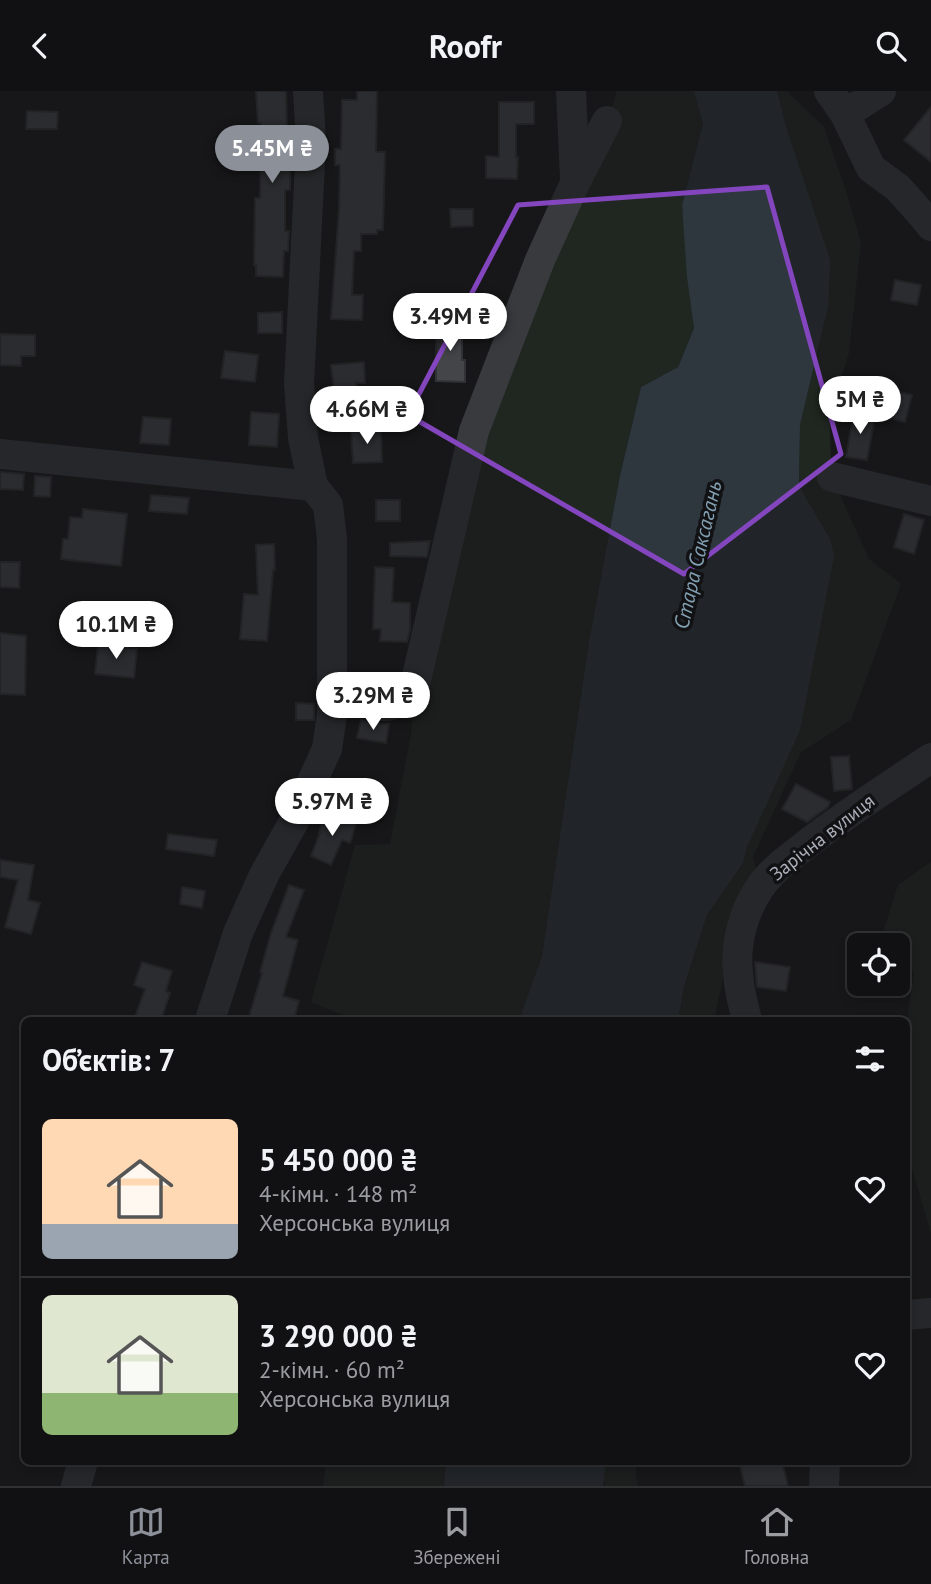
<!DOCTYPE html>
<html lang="uk">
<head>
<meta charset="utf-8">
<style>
	body { margin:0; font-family:"PT Sans",sans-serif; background:#1e1f21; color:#f1f3f6; height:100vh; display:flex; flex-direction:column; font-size:26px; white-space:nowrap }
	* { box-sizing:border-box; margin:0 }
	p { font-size:23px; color:#9c9da0 }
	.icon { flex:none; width:38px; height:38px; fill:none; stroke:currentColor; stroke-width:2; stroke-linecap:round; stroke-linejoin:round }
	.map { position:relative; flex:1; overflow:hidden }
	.drawer { position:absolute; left:21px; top:926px; width:889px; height:448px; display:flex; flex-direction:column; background:#111113; border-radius:10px; box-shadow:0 4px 10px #0003,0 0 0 2px #303133 }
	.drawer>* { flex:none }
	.controls { position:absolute; left:847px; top:842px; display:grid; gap:14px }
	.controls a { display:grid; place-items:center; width:63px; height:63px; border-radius:10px; background:#111113; box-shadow:0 4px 10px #0003,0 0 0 2px #303133; font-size:35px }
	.price { position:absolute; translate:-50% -60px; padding:0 16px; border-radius:24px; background:#fff; color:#222; font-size:23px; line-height:46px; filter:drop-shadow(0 2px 4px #0008) }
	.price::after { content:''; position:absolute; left:50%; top:42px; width:21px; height:16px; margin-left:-10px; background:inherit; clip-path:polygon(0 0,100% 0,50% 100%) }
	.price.active { background:#8c9099; color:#fff }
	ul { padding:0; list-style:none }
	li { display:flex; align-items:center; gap:21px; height:175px; padding:0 21px }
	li+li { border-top:2px solid #303133 }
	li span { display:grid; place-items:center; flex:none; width:196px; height:140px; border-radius:10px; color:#555 }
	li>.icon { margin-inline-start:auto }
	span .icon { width:84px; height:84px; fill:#fffc; stroke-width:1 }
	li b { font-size:30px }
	h2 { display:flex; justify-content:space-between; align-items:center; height:84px; padding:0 21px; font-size:30px }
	header { display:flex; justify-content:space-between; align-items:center; height:91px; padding:0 21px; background:#111113; font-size:32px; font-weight:800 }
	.menu { display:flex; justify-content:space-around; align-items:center; height:98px; border-top:2px solid #303133; background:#111113; font-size:19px; color:#9c9da0 }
	.menu a { display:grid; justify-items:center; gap:4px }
	.menu .active { color:#8c9099 }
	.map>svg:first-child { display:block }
	.green { fill:#1f2720 }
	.water { fill:#2d373d }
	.building { fill:#444549; stroke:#313235; stroke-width:2 }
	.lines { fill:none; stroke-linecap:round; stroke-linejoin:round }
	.minor { stroke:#383a3e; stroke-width:30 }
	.marked { fill:none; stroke:#8446be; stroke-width:5; stroke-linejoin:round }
	.labels { text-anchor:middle; stroke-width:7; stroke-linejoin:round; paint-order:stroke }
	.street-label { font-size:19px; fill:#aaafb9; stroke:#121214 }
	.water-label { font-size:21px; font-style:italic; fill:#82a0b2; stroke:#121214 }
</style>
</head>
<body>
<header><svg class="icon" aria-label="back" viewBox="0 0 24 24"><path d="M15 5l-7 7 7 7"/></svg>Roofr<svg class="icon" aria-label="search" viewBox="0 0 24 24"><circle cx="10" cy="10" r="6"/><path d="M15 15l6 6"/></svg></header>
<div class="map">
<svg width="931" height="1395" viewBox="0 0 931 1395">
	<rect width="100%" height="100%" fill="#171719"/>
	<g class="green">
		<polygon points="617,0 694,0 703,33 682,114 694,237 678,276 641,296 620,384 589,551 542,865 519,929 355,929 311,911 355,754 390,753 411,643 414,598 455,418 607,30"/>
		<polygon points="777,0 787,0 824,36 846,100 861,151 849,262 829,325 832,386 869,468 901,493 851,629 801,661 753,766 762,798 729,860 714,929 678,929 684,897 707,824 743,772 830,448 799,395 800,334 828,216"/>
		<polygon points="931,771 931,1142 907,1061 907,932 914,881 898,876 898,854 879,854 898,794"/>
		<polygon points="326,1370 446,1370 444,1395 323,1395"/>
		<polygon points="606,1370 636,1370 636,1384 638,1395 603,1395"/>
	</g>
	<g class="water">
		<polygon points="694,0 777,0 786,36 830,169 828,216 800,334 799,395 830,448 834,465 800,639 747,756 743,772 707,824 684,896 678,929 519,929 542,865 589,551 620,384 641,296 678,276 694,237 687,186 682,114 703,33"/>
		<polygon points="446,1370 606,1370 603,1395 444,1395"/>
	</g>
	<g class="building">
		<polygon points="256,0 286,0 287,45 291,45 290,99 285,99 285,140 289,140 288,160 284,160 283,186 256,185 256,174 254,174 255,107 260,107 261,32 258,32"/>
		<polygon points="357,0 377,0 376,61 385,61 383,139 377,139 377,143 361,143 361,160 354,160 352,204 363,204 362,229 331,228 339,118 340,74 335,74 335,58 341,58 342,9 357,9"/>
		<polygon points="499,11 534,11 534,33 516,33 516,66 518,66 517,88 486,87 486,65 499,66"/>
		<polygon points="931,16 931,71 904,49"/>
		<polygon points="27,20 58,21 57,38 26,38"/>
		<polygon points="450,118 473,118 473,135 451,136"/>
		<polygon points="895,189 921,194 917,214 891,209"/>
		<polygon points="282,221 282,242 258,242 258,222"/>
		<polygon points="462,232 462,269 465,269 465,291 436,290 436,233"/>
		<polygon points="0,243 35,244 35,265 21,265 21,275 0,274"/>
		<polygon points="225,260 258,264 255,291 221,287"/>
		<polygon points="364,271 365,292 356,292 357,298 334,300 331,274"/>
		<polygon points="896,300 912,304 905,331 889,327"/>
		<polygon points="251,321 279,323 277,356 249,354"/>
		<polygon points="854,321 875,325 867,369 846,366"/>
		<polygon points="143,326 171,328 169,354 140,352"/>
		<polygon points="381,339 382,371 353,372 351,340"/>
		<polygon points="0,381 24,383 23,399 0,398"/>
		<polygon points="35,385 51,386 50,406 34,405"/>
		<polygon points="151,404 189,407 187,423 149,420"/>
		<rect x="376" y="409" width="24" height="21"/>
		<polygon points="83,418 127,423 121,475 61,468 63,448 68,448 70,426 82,427"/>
		<polygon points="904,423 924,429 914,463 894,456"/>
		<polygon points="430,450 427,466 390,465 390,452"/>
		<polygon points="274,453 275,479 273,479 267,550 240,548 244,503 258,504 256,454"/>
		<polygon points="0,471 20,471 19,497 0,496"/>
		<polygon points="375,476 394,477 392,511 410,512 410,539 407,551 380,550 381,538 373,538"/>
		<polygon points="0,542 26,545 25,604 0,603"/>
		<polygon points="98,554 137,558 134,587 95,583"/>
		<polygon points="296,612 314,613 314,629 296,629"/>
		<polygon points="361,629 372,632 389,633 386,652 357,647"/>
		<polygon points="849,665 852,698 834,700 831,666"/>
		<polygon points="796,693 830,711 828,716 807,731 782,718"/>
		<polygon points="324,723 356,733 350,752 342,749 331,774 311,765 320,742 319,742"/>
		<polygon points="168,743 217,749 214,765 166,758"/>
		<polygon points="0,769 34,774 28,809 40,812 31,843 5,836 18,789 0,786"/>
		<polygon points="289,794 304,799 286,846 298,849 283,905 299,910 294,929 248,929 262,882 260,881 271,842"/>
		<polygon points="182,796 205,800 202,817 180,813"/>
		<polygon points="142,871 172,880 166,900 170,902 161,929 134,929 145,898 134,894"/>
		<polygon points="755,871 790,876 786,900 757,896"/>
		<polygon points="759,1370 782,1370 788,1395 745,1395 740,1375"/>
	</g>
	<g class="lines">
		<g class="minor">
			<polyline points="571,0 575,87"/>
			<polyline points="829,0 845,23 871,77 898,97 923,125 931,135"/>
			<polyline points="845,23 881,0"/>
			<polyline points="0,363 313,395"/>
			<polyline points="832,386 931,410"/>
			<path d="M332 598C362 609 387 630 414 598L474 340 540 169 575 92 607 30"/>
			<polyline points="210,929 238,842 264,784 293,732 327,658 332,624 332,448 328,414 313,395 303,347 299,293 311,51 308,0"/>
			<path d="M747 929C743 914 739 898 738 882 734 846 748 804 775 779 786 768 800 759 812 749 850 720 891 694 931 667"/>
			<polyline points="906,1224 931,1222"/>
			<polyline points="76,1395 83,1370"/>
			<polyline points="824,1395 825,1370"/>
		</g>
	</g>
	<path d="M0 0H931V1395H0ZM767 96 841 363 684 483 408 324 518 114Z" fill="#171719" fill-opacity=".55" fill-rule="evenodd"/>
	<path class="marked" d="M767 96 841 363 684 483 408 324 518 114Z"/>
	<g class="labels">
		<g class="street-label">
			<text transform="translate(822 746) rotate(-38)" y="7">Зарічна вулиця</text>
		</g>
		<g class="water-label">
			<text transform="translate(698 464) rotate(-77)" y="7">Стара Саксагань</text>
		</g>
	</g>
</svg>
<div class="controls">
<a><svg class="icon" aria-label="locate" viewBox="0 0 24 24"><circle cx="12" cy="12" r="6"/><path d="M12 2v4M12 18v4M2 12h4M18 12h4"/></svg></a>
</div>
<b class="price active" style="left:272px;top:94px">5.45M ₴</b>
<b class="price" style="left:450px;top:262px">3.49M ₴</b>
<b class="price" style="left:860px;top:345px">5M ₴</b>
<b class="price" style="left:367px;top:355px">4.66M ₴</b>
<b class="price" style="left:116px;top:570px">10.1M ₴</b>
<b class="price" style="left:373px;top:641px">3.29M ₴</b>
<b class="price" style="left:332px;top:747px">5.97M ₴</b>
<section class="drawer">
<h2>Об’єктів: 7<svg class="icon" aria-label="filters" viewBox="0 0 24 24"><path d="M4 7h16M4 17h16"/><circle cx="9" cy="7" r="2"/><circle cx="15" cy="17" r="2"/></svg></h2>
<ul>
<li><span style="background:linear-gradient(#ffd9b3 75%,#9aa5b1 0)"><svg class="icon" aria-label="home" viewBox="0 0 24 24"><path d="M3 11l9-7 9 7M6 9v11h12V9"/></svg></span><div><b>5 450 000 ₴</b><p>4-кімн. · 148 m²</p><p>Херсонська вулиця</p></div><svg class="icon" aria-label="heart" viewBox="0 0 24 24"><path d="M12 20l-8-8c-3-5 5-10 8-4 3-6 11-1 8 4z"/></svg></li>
<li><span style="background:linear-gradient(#dfe7d0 70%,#8fb573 0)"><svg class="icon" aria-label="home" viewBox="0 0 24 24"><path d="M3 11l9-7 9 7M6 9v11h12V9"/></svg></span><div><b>3 290 000 ₴</b><p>2-кімн. · 60 m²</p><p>Херсонська вулиця</p></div><svg class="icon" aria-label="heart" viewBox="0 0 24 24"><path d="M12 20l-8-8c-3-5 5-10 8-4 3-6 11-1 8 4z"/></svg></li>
</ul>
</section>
</div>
<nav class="menu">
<a class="active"><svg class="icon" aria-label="map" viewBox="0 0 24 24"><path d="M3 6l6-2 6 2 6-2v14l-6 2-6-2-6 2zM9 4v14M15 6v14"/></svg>Карта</a>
<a><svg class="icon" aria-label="saved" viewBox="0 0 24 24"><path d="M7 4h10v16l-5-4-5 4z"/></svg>Збережені</a>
<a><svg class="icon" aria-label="home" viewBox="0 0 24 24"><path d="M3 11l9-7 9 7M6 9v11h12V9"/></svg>Головна</a>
</nav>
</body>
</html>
